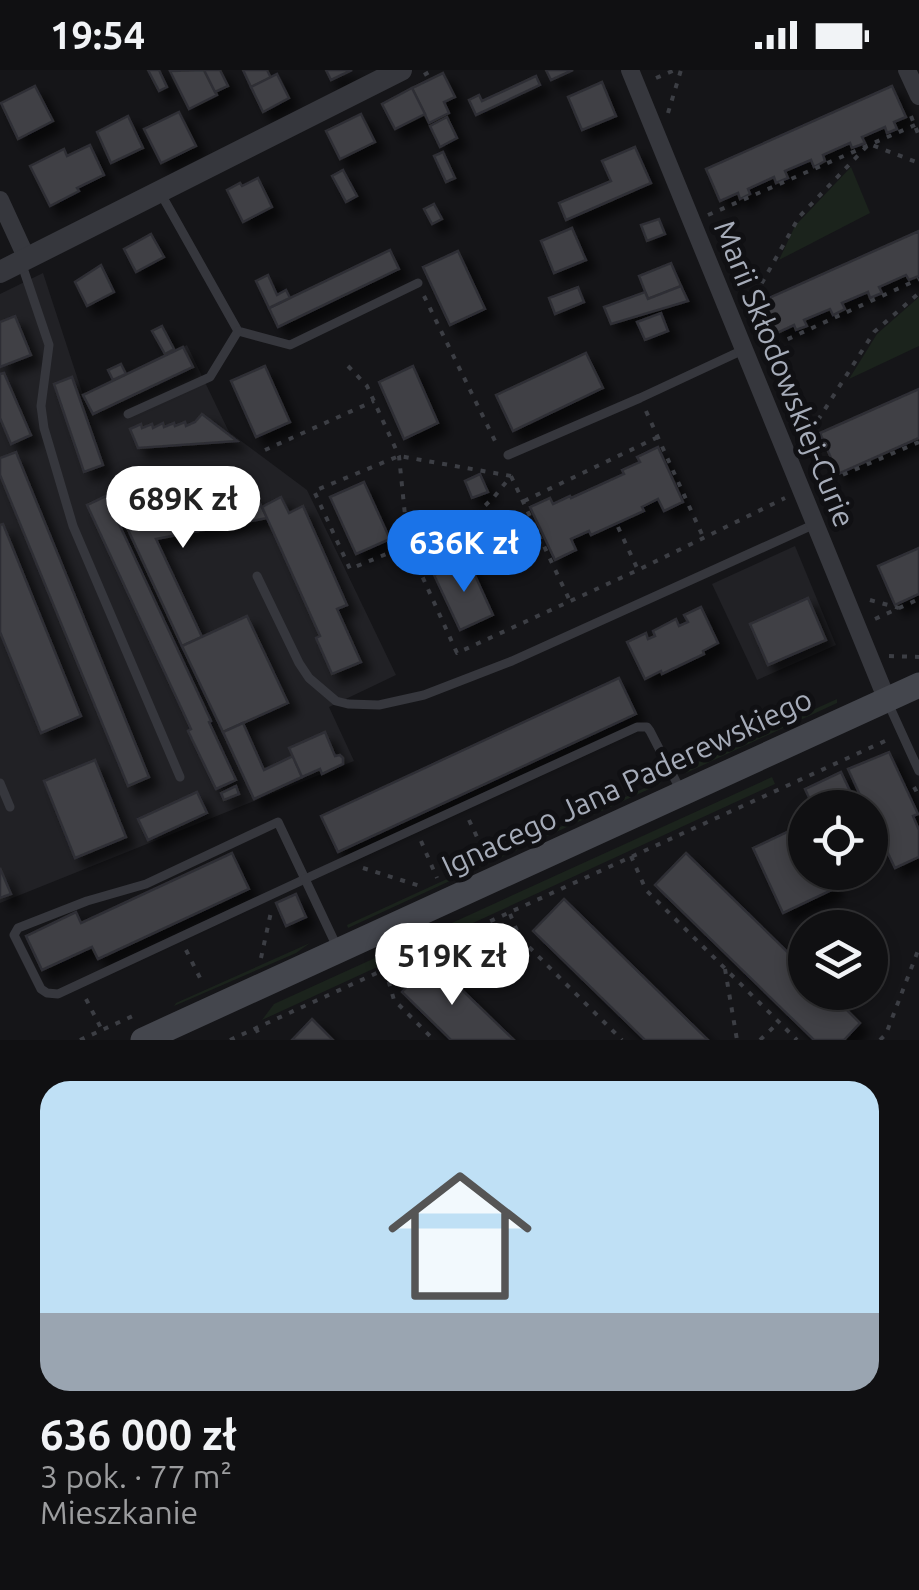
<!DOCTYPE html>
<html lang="pl">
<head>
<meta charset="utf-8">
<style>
	body { margin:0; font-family:Ubuntu,sans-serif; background:#1e1e20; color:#f1f3f6; height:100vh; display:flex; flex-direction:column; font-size:38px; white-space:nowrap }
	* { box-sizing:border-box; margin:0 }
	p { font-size:32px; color:#9c9d9f }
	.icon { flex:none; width:55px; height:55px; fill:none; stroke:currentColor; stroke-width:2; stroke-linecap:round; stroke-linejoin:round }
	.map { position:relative; height:970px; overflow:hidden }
	.details { display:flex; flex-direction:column; background:#101012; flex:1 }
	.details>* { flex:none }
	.buttons { position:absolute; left:788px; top:720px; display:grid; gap:20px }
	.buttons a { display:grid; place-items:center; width:100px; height:100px; border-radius:50%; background:#101012; box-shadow:0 5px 15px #0003,0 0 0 2px #303032; font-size:50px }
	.price { position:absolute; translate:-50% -85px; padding:0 22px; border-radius:35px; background:#fff; color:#222; font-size:32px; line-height:65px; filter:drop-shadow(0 2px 5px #0008) }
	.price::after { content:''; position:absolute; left:50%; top:60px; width:30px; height:22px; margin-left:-15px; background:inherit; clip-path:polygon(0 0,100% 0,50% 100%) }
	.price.selected { background:#1a73e8; color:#fff }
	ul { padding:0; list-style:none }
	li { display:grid; align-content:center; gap:20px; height:530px; padding:0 40px }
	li+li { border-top:2px solid #303032 }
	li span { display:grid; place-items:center; height:310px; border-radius:30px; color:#555 }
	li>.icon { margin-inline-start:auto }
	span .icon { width:180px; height:180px; fill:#fffc; stroke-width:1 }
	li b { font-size:42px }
	.status { display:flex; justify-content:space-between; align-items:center; height:70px; padding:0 50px; background:#101012; direction:ltr }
	.status svg { height:28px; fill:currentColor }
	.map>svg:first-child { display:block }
	.built { fill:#212125 }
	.green { fill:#1b231c }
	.building { fill:#3f4045; stroke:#2f2f34; stroke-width:2.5; filter:url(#shadow) }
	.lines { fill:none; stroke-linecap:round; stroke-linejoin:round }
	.path { stroke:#3c3e44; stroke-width:4; stroke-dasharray:5 8; stroke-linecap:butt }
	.service { stroke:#36373d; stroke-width:9 }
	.minor { stroke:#36373d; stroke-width:18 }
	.tertiary { stroke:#36373d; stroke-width:22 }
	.secondary { stroke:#44464d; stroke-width:25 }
	.labels { text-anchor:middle; stroke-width:10; stroke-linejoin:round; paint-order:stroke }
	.street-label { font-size:30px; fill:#a6acb9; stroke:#101013 }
</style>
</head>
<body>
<div class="status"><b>19:54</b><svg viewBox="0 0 49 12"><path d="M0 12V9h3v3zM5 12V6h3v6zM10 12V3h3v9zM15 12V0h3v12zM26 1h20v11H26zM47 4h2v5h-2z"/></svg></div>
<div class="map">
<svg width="919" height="970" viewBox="0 0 919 970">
	<defs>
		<filter id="shadow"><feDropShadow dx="9" dy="9" stdDeviation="5" flood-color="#0009"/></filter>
	</defs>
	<rect width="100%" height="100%" fill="#151518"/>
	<g class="built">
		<polygon points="43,203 83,325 93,344 192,297 183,277 187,275 229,362 307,420 396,605 329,637 354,691 0,833 0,224"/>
		<polygon points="795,476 836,575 757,610 712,514"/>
	</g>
	<g class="green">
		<polygon points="851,97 870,143 779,190 795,156"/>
		<polygon points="919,227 919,276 849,309 877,264"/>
		<polygon points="837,629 837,633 686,703 681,702 680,700"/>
		<polygon points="772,707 775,714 262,950 274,934"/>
		<polygon points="662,710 660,714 348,858 347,855"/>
		<polygon points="310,873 296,883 174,936 176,933"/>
	</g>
	<g class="building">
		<polygon points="148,0 159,0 167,17 159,21"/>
		<polygon points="204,0 217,25 189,39 170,1"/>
		<polygon points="204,0 220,0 228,16 215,22"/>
		<polygon points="243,0 267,0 271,8 251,17"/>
		<polygon points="326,0 352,0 331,10"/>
		<polygon points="546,0 573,0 551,10"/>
		<polygon points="443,3 455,27 444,32 449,43 429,53 412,18"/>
		<polygon points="277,4 289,28 263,42 251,17"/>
		<polygon points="536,6 540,15 476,45 469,30 479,25 482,31"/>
		<polygon points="602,12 616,46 582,60 568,27"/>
		<polygon points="35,16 53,51 18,69 1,33"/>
		<polygon points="892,16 906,47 894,52 897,59 887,63 885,57 862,67 865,73 852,78 850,73 823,85 825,91 814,97 811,90 785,101 788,108 776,113 774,107 748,119 750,124 740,129 738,123 720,131 706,99"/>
		<polygon points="412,18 425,44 395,59 382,34"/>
		<polygon points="179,42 196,76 161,93 144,59"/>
		<polygon points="361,44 375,72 340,89 326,61"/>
		<polygon points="128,46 143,78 111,93 97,62"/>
		<polygon points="447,47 457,68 440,77 430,56"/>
		<polygon points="90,75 104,105 77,118 79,121 50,136 30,96 64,79 67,86"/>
		<polygon points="635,77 651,113 566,150 559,133 611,111 602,91"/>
		<polygon points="443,82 455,108 446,112 434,86"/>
		<polygon points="343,100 357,126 346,132 332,106"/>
		<polygon points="258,108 272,137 243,152 227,120 240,113 242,116"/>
		<polygon points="434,134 442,149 432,154 424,139"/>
		<polygon points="659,149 665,164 647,171 641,155"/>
		<polygon points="572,158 586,190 554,203 541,171"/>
		<polygon points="919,161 919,206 909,210 906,205 879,217 882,223 870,228 868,222 842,233 845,239 833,245 830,239 804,250 807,256 796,260 794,255 777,263 762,231"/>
		<polygon points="151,164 164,187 136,202 124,179"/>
		<polygon points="390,180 399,199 278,257 269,238"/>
		<polygon points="458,181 485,239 450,255 423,197"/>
		<polygon points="671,193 681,216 648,229 639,206"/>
		<polygon points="101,195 114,222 87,236 75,212"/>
		<polygon points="268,205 277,225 286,220 290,228 269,238 256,211"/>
		<polygon points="681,216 688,231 611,254 604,237 645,222 648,229"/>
		<polygon points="578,217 584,232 555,244 549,228"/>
		<polygon points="661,243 668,261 645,270 637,252"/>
		<polygon points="15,246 31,285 0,297 0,252"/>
		<polygon points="162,256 174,279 165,284 152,261"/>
		<polygon points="183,277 193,297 93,344 83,325"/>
		<polygon points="586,283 603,318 513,361 496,325"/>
		<polygon points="121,294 126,304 113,310 108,300"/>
		<polygon points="265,296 290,352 256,367 231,311"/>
		<polygon points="413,296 438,353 404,369 379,312"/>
		<polygon points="4,303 31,365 11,374 0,348 0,304"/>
		<polygon points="72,307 103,395 84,402 54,314"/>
		<polygon points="919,319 919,368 838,404 820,363"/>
		<polygon points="202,344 237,371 138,378 130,359 141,354 142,358 152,354 153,358 163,353 164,357 174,353 175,356 185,352 186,356 195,352"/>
		<polygon points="658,377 683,432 664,441 658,429 642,437 644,441 591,465 589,461 571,469 576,480 555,490 530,437 550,428 553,434 570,426 571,428 624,404 622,400 640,392 637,387"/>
		<polygon points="16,382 149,707 128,716 0,405 0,388"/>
		<polygon points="480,404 488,422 472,428 465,411"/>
		<polygon points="364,412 390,469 356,484 330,427"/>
		<polygon points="106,426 211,651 209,652 236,710 216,719 188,661 191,659 87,435"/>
		<polygon points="257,427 267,448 156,469 202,567 182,576 124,451"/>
		<polygon points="281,427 289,443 303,436 347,535 337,539 361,592 332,604 316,568 320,566 262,437"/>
		<polygon points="3,454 81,646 41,663 0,562 0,455"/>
		<polygon points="919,478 919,524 895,535 878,496"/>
		<polygon points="468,490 493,545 460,560 434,505"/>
		<polygon points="808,528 826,570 768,595 750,554"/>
		<polygon points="701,537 718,573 703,581 704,584 662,604 661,601 645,609 627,572 646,563 648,569 655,566 653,561 676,549 679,556 688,552 684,545"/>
		<polygon points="247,546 288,633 223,662 182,576"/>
		<polygon points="619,608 636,644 338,782 321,746"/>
		<polygon points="243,653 264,700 293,686 302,707 254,729 223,662"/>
		<polygon points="325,662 335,686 340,685 343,688 343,694 322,704 320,699 302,707 289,678"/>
		<polygon points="889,682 918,744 913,746 919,760 919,787 895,798 870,746 870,738 866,738 848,699"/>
		<polygon points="95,690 126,767 75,788 44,711"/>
		<polygon points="841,702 858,738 814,738 805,719"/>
		<polygon points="236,716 239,724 224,730 221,723"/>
		<polygon points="197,722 207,743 148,770 138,749"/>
		<polygon points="804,754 805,802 827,802 834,819 783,843 753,778"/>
		<polygon points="232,783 249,819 98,889 92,877 42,900 26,866 76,842 81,853"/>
		<polygon points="686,783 805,899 805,922 829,922 860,953 844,970 814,970 655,815"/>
		<polygon points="0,798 11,824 0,828"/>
		<polygon points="296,824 306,847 286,856 276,833"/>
		<polygon points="564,829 708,970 645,970 533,861"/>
		<polygon points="432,891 514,970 451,970 402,922"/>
		<polygon points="312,949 333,970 292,970"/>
	</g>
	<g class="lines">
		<g class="path">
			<polyline points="424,5 433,0"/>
			<polyline points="656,8 675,0"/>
			<polyline points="668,43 681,0"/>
			<polyline points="911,46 919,66"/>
			<polyline points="708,145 915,55"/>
			<polyline points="424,226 497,375"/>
			<polyline points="749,236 799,147 869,74 919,93"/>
			<polyline points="764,280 919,209"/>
			<polyline points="348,296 367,316 399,386 408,475"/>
			<polyline points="646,341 704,469"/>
			<polyline points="804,372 874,262 919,223"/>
			<polyline points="265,380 374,331"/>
			<polyline points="511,406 399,386 314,421 350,499 408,475 457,583 638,500 785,428"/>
			<polyline points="511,406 569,529"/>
			<polyline points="819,415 919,372"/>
			<polyline points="524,431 658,367"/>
			<polyline points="618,457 638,500"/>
			<polyline points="420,499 494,427 511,406"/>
			<polyline points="870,530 899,538"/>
			<polyline points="875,549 919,529"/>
			<polyline points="889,586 919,587"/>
			<polyline points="914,717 919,726"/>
			<polyline points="469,750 486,786"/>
			<polyline points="421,771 437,808"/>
			<polyline points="631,786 646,820 797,970"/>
			<polyline points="363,798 420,816"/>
			<polyline points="510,844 520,868 622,970"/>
			<polyline points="186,880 203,914"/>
			<polyline points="261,888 271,842"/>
			<polyline points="385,899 394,930 434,970"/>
			<polyline points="725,899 737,970"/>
			<polyline points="86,929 102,960"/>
			<polyline points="256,958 261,970"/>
			<polyline points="80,970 135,945"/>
			<polyline points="230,970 885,671 891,674"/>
			<polyline points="760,970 779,952"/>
			<polyline points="880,970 886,964 919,878"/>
		</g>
		<g class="service">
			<polyline points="161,124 238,261 290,275 418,213"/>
			<polyline points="22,195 49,275 41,336 44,358 73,456 180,707"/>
			<polyline points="128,344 210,307 238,261"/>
			<polyline points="508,385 640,328 743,280"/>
			<polyline points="257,506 299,593 309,608 336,631 348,634 379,635 424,625 512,591 815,454"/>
			<polyline points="888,633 919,701"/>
			<polyline points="0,713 10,737"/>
			<polygon points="278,752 305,809 58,924 47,923 41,919 14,865 18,858 87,831 146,814"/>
			<polyline points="338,879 305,809 637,657 647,657 650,661 681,721"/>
		</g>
		<g class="minor">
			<polyline points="630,0 887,630"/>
			<polyline points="907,0 919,26"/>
			<polyline points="0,130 27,189"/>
		</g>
		<polyline class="tertiary" points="0,202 401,0"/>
		<polyline class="secondary" points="143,970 919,615"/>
	</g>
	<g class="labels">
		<g class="street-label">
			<text transform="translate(784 304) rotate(68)" y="10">Marii Skłodowskiej-Curie</text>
			<text transform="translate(627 713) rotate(-25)" y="10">Ignacego Jana Paderewskiego</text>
		</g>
	</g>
</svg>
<div class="buttons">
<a><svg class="icon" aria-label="locate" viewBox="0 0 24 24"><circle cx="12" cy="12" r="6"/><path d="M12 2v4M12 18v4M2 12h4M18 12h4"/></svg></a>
<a><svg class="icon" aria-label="layers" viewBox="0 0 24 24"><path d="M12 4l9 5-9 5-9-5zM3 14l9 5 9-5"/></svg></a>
</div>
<b class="price" style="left:183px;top:481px">689K zł</b>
<b class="price selected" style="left:464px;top:525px">636K zł</b>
<b class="price" style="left:452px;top:938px">519K zł</b>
</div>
<section class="details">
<ul>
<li><span style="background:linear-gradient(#bfe0f5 75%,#9aa5b1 0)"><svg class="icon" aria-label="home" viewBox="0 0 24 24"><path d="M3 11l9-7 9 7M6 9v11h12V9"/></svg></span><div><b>636 000 zł</b><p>3 pok. · 77 m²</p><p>Mieszkanie</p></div></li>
</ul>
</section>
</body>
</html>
